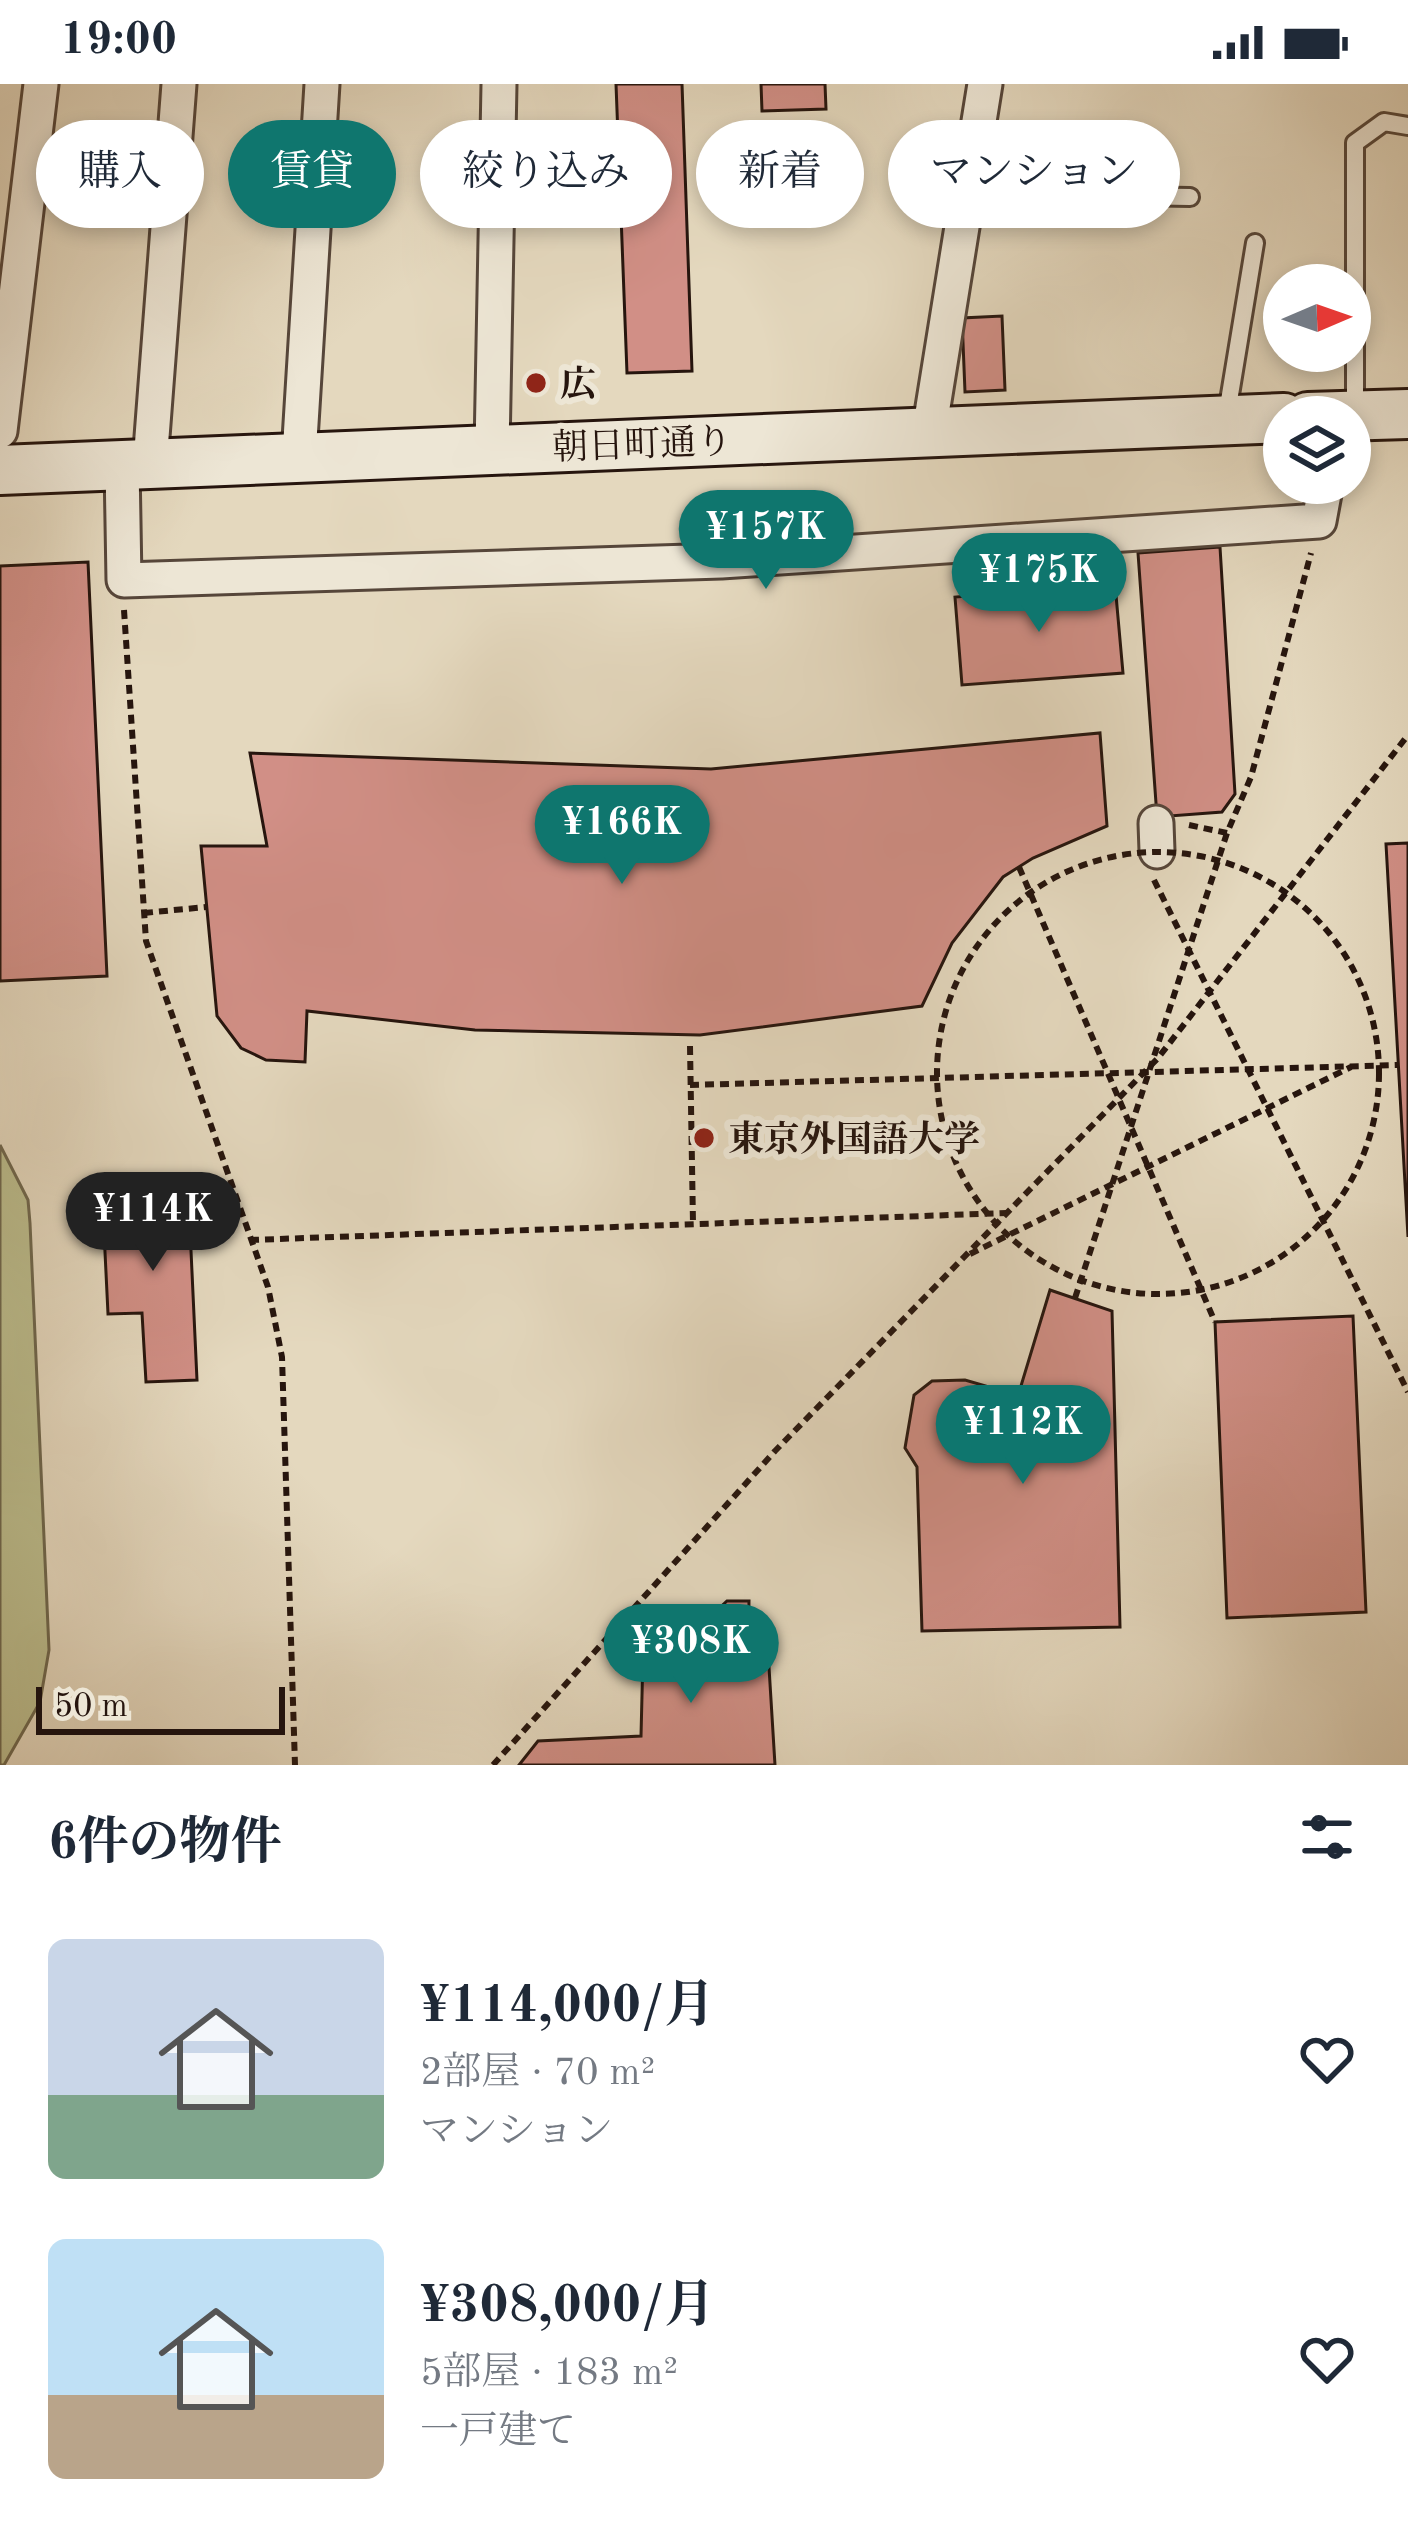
<!DOCTYPE html>
<html lang="ja">
<head>
<meta charset="utf-8">
<style>
	body { margin:0; font-family:"Old Standard TT","Noto Serif JP",serif; background:#f2f2f3; color:#1f2937; height:100vh; display:flex; flex-direction:column; font-size:45px; white-space:nowrap }
	* { box-sizing:border-box; margin:0 }
	p { font-size:39px; color:#747a83 }
	.icon { flex:none; width:66px; height:66px; fill:none; stroke:currentColor; stroke-width:2; stroke-linecap:round; stroke-linejoin:round }
	.map { position:relative; height:1681px; overflow:hidden }
	.drawer { display:flex; flex-direction:column; background:#fff; flex:1 }
	.drawer>* { flex:none }
	.hud { position:absolute; left:36px; top:36px; width:1338px; height:108px; display:flex; gap:24px }
	.needle { width:78px; rotate:88deg }
	.tools { position:absolute; left:1263px; top:180px; display:grid; gap:24px }
	.tools a { display:grid; place-items:center; width:108px; height:108px; border-radius:50%; background:#fff; box-shadow:0 6px 18px #0003; font-size:60px }
	.scale { position:absolute; left:36px; bottom:30px; width:249px; box-sizing:border-box; padding-left:12px; border:6px solid #26150e; border-top:0; font-size:33px; line-height:42px; white-space:nowrap; color:#26150e; -webkit-text-stroke:9px #ede6d5; paint-order:stroke }
	.price { position:absolute; translate:-50% -102px; padding:0 27px; border-radius:42px; background:#0f766e; color:#fff; font-size:39px; line-height:78px; filter:drop-shadow(0 3px 6px #0008) }
	.price::after { content:''; position:absolute; left:50%; top:72px; width:36px; height:27px; margin-left:-18px; background:inherit; clip-path:polygon(0 0,100% 0,50% 100%) }
	.price.selected { background:#222; color:#fff }
	ul { padding:0; list-style:none }
	li { display:flex; align-items:center; gap:36px; height:300px; padding:0 48px }
	li span { display:grid; place-items:center; flex:none; width:336px; height:240px; border-radius:18px; color:#555 }
	li>.icon { margin-inline-start:auto }
	span .icon { width:144px; height:144px; fill:#fffc; stroke-width:1 }
	li b { font-size:51px }
	h2 { display:flex; justify-content:space-between; align-items:center; height:144px; padding:0 48px; font-size:51px }
	.pill { padding:0 42px; border-radius:54px; background:#fff; box-shadow:0 6px 18px #0003; font-size:42px; line-height:108px }
	.pill.selected { background:#0f766e; color:#fff }
	.status { display:flex; justify-content:space-between; align-items:center; height:84px; padding:0 60px; background:#fff; direction:ltr }
	.status svg { height:33px; fill:currentColor }
	.map>svg:first-child { display:block }
	.green { fill:#bbbc8d; stroke:#70684e; stroke-width:3 }
	.building { fill:#d18f86; stroke:#26150e; stroke-width:3 }
	.lines { fill:none; stroke-linecap:round; stroke-linejoin:round }
	.lane-casing { stroke:#56463a; stroke-width:22 }
	.street-casing { stroke:#56463a; stroke-width:39 }
	.secondary-casing { stroke:#26150e; stroke-width:54 }
	.path { stroke:#26150e; stroke-width:6; stroke-dasharray:9 6; stroke-linecap:butt }
	.lane { stroke:#ede6d5; stroke-width:16 }
	.street { stroke:#ede6d5; stroke-width:33 }
	.secondary { stroke:#ede6d5; stroke-width:48 }
	.path-bridge { stroke:#26150e; stroke-width:6; stroke-dasharray:9 6; stroke-linecap:butt }
	.poi-dot { fill:#8f2418; stroke:#ede6d5; stroke-width:4.5 }
	.labels { text-anchor:middle; stroke-width:12; stroke-linejoin:round; paint-order:stroke }
	.poi-label { font-size:36px; font-weight:bold; fill:#26150e; stroke:#ede6d5; text-anchor:start }
	.street-label { font-size:36px; fill:#26150e; stroke:#ede6d5 }
</style>
</head>
<body>
<div class="status"><b>19:00</b><svg viewBox="0 0 49 12"><path d="M0 12V9h3v3zM5 12V6h3v6zM10 12V3h3v9zM15 12V0h3v12zM26 1h20v11H26zM47 4h2v5h-2z"/></svg></div>
<div class="map">
<svg width="1408" height="1681" viewBox="0 0 1408 1681">
	<rect width="100%" height="100%" fill="#e4d8be"/>
	<filter id="stains"><feTurbulence type="fractalNoise" baseFrequency=".00167" numOctaves="4"/><feColorMatrix values="0 0 0 0 .2 0 0 0 0 .09 0 0 0 0 .02 0 0 0 .5 -.17"/></filter>
	<radialGradient id="worn" r=".72"><stop offset=".6" stop-color="#630" stop-opacity="0"/><stop offset="1" stop-color="#630" stop-opacity=".3"/></radialGradient>
	<polygon class="green" points="0,1061 28,1116 30,1139 49,1566 40,1618 4,1681 0,1681"/>
	<g class="building">
		<polygon points="616,0 682,0 692,287 627,289"/>
		<polygon points="761,0 825,0 826,25 762,27"/>
		<polygon points="1002,232 1005,306 965,308 962,234"/>
		<polygon points="1220,463 1235,710 1222,728 1157,733 1138,469"/>
		<polygon points="88,478 107,892 0,897 0,482"/>
		<polygon points="1115,500 1123,589 962,601 955,513"/>
		<polygon points="1100,649 1107,742 1033,774 1003,793 952,859 922,922 700,951 475,946 307,927 305,978 266,976 241,964 217,932 201,762 267,762 250,669 711,685"/>
		<polygon points="1408,759 1408,1153 1386,760"/>
		<polygon points="188,1102 197,1296 146,1298 142,1229 108,1230 102,1106"/>
		<polygon points="1050,1206 1112,1227 1120,1543 922,1547 917,1383 905,1364 914,1311 932,1297 965,1296 986,1302 1014,1325"/>
		<polygon points="1353,1232 1366,1528 1227,1534 1215,1238"/>
		<polygon points="727,1517 749,1517 748,1569 768,1567 775,1681 519,1681 538,1657 641,1652 643,1571 669,1571"/>
	</g>
	<g class="lines">
		<g class="lane-casing">
			<g id="lane">
				<polyline points="964,109 1190,113"/>
				<polyline points="1355,326 1355,59 1384,38 1408,42"/>
				<polyline points="1227,329 1255,159"/>
			</g>
		</g>
		<g class="street-casing">
			<g id="street">
				<polyline points="0,347 41,0"/>
				<polyline points="929,348 985,0"/>
				<polyline points="492,365 499,0"/>
				<polyline points="299,372 322,0"/>
				<polyline points="150,379 179,0"/>
				<polyline points="122,381 124,496 721,477 1319,437 1326,399"/>
				<polyline points="1156,739 1157,767"/>
			</g>
		</g>
		<g class="secondary-casing">
			<g id="secondary">
				<polyline points="1308,333 1408,330"/>
				<polyline points="0,386 1284,334"/>
			</g>
		</g>
		<g class="path">
			<polyline points="124,526 146,857 268,1203 282,1273 295,1681"/>
			<polyline points="1189,741 1227,749"/>
			<polyline points="1019,783 1215,1238"/>
			<polyline points="1154,796 1408,1308"/>
			<polyline points="144,829 206,823"/>
			<polyline points="690,962 693,1139"/>
			<polyline points="690,1001 1399,981"/>
			<polyline points="250,1156 1007,1129"/>
			<polyline points="970,1170 1351,983"/>
			<polyline points="1075,1214 1227,749 1251,693 1311,469"/>
			<polyline points="493,1681 775,1367 1158,974 1408,651"/>
		</g>
		<use href="#lane" class="lane"/>
		<use href="#street" class="street"/>
		<use href="#secondary" class="secondary"/>
		<circle class="path-bridge" cx="1158" cy="989" r="221"/>
	</g>
	<g class="poi-dot">
		<circle cx="536" cy="299" r="12"/>
		<circle cx="704" cy="1054" r="12"/>
	</g>
	<g class="labels">
		<g class="poi-label">
			<text x="560" y="312">広</text>
			<text x="728" y="1067">東京外国語大学</text>
		</g>
		<g class="street-label">
			<text transform="translate(642 359) rotate(-2)" y="13">朝日町通り</text>
		</g>
	</g>
	<rect width="100%" height="100%" filter="url(#stains)"/>
	<rect width="100%" height="100%" fill="url(#worn)"/>
</svg>
<div class="tools">
<a><svg class="needle" viewBox="-14 -14 28 28"><path d="M0-13l5 13h-10z" fill="#e53935"/><path d="M0 13l5-13h-10z" fill="#747a83"/></svg></a>
<a><svg class="icon" aria-label="layers" viewBox="0 0 24 24"><path d="M12 4l9 5-9 5-9-5zM3 14l9 5 9-5"/></svg></a>
</div>
<div class="scale">50 m</div>
<b class="price" style="left:766px;top:508px">¥157K</b>
<b class="price" style="left:1039px;top:551px">¥175K</b>
<b class="price" style="left:622px;top:803px">¥166K</b>
<b class="price selected" style="left:153px;top:1190px">¥114K</b>
<b class="price" style="left:1023px;top:1403px">¥112K</b>
<b class="price" style="left:691px;top:1622px">¥308K</b>
<div class="hud">
<a class="pill">購入</a>
<a class="pill selected">賃貸</a>
<a class="pill">絞り込み</a>
<a class="pill">新着</a>
<a class="pill">マンション</a>
</div>
</div>
<section class="drawer">
<h2>6件の物件<svg class="icon" aria-label="filters" viewBox="0 0 24 24"><path d="M4 7h16M4 17h16"/><circle cx="9" cy="7" r="2"/><circle cx="15" cy="17" r="2"/></svg></h2>
<ul>
<li><span style="background:linear-gradient(#c9d6e8 65%,#7fa58c 0)"><svg class="icon" aria-label="home" viewBox="0 0 24 24"><path d="M3 11l9-7 9 7M6 9v11h12V9"/></svg></span><div><b>¥114,000/月</b><p>2部屋 · 70 m²</p><p>マンション</p></div><svg class="icon" aria-label="heart" viewBox="0 0 24 24"><path d="M12 20l-8-8c-3-5 5-10 8-4 3-6 11-1 8 4z"/></svg></li>
<li><span style="background:linear-gradient(#bfe0f5 65%,#b9a48a 0)"><svg class="icon" aria-label="home" viewBox="0 0 24 24"><path d="M3 11l9-7 9 7M6 9v11h12V9"/></svg></span><div><b>¥308,000/月</b><p>5部屋 · 183 m²</p><p>一戸建て</p></div><svg class="icon" aria-label="heart" viewBox="0 0 24 24"><path d="M12 20l-8-8c-3-5 5-10 8-4 3-6 11-1 8 4z"/></svg></li>
</ul>
</section>
</body>
</html>
